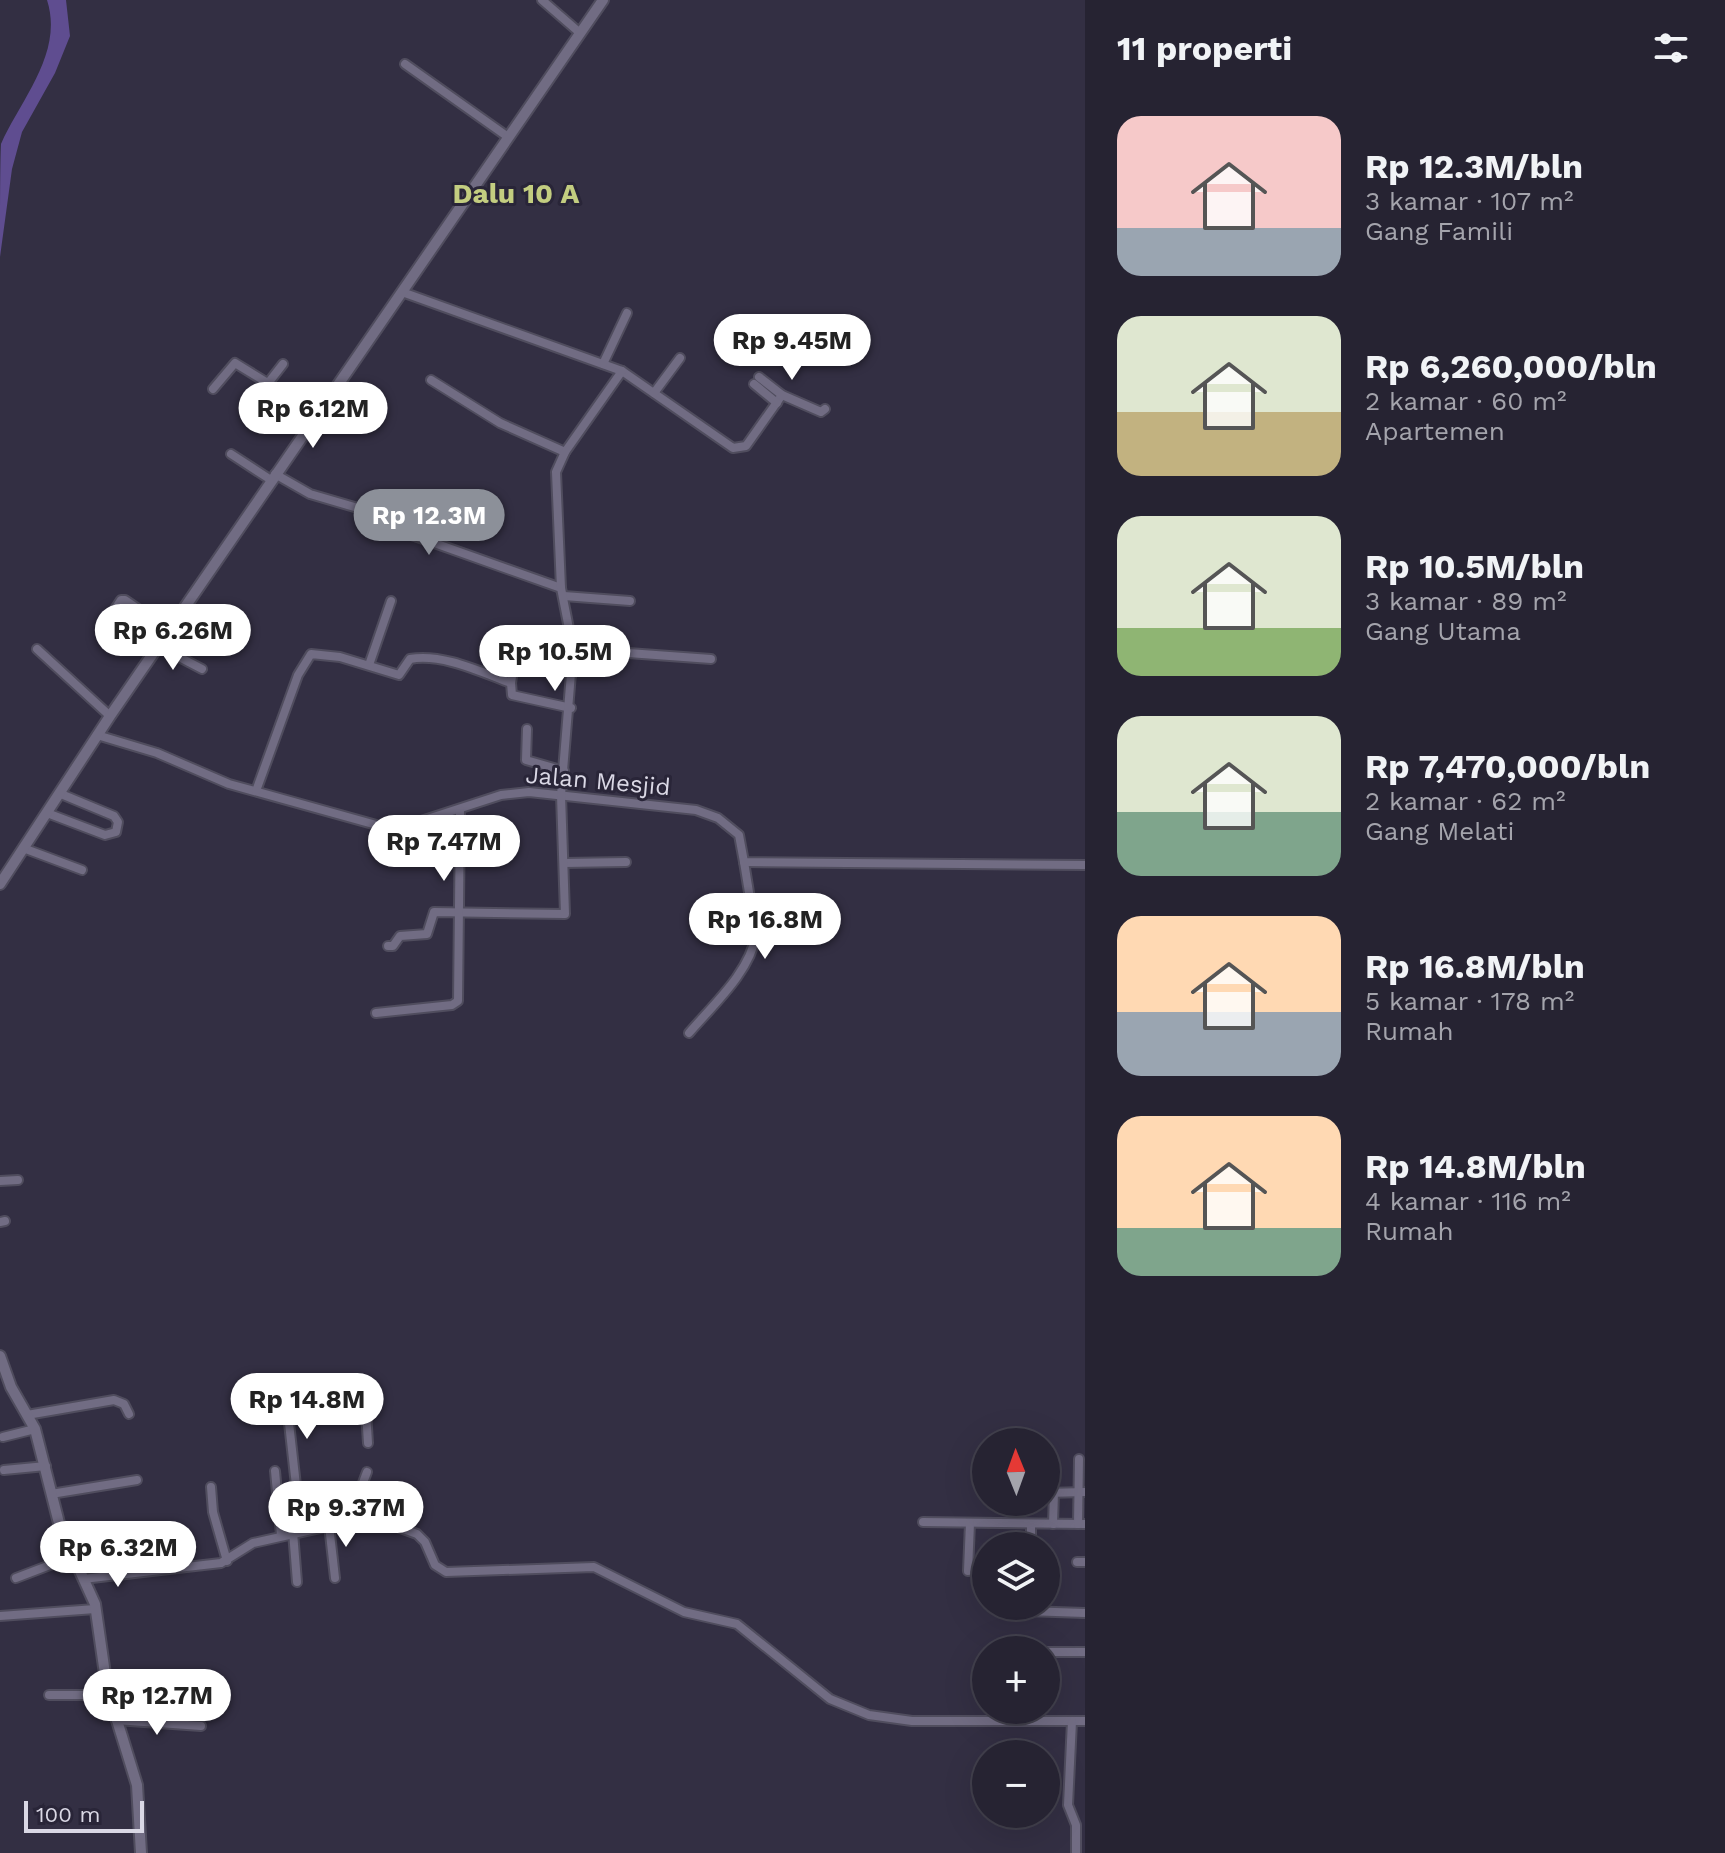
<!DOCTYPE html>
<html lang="id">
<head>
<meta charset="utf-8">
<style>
	body { margin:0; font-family:"Work Sans",sans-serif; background:#2e2b3a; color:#f1f3f6; height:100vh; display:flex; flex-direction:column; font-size:30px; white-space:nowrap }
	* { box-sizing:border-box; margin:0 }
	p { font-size:26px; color:#a4a4ac }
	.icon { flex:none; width:44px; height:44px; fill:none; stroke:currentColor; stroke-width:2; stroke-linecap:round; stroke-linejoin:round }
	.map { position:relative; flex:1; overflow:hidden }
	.drawer { display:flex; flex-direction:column; background:#262332; width:640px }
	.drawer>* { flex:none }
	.needle { width:52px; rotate:359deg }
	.fabs { position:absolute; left:972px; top:1428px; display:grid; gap:16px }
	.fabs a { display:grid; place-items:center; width:88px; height:88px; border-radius:50%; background:#262332; box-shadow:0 8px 32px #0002,0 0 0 2px #42404d; font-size:40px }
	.scale { position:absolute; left:24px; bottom:20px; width:120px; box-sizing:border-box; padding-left:8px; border:4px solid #dad8e5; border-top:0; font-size:22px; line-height:28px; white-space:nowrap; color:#dad8e5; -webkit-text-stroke:6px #292538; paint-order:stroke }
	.price { position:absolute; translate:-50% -68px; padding:0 18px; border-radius:28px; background:#fff; color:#222; font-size:26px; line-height:52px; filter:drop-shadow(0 2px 4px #0008) }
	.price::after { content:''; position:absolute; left:50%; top:48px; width:24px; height:18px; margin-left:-12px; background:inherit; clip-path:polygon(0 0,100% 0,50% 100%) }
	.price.current { background:#8c9099; color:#fff }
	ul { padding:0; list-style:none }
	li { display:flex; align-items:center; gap:24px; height:200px; padding:0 32px }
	li span { display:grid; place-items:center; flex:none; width:224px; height:160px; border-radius:24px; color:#555 }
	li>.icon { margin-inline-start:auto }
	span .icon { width:96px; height:96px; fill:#fffc; stroke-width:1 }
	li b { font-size:34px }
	h2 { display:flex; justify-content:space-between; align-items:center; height:96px; padding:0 32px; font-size:34px }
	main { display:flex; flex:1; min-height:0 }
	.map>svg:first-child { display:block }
	.water { fill:#5f4d90 }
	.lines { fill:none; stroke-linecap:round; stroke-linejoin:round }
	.minor-casing { stroke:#504d5e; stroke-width:12 }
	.tertiary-casing { stroke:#504d5e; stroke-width:14 }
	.minor { stroke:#716c83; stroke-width:8 }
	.tertiary { stroke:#716c83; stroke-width:10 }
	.labels { text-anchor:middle; stroke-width:6; stroke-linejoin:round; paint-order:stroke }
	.street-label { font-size:24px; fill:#dad8e5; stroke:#292538 }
	.quarter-label { font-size:28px; font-weight:bold; fill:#c3cd80; stroke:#292538 }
</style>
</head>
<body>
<main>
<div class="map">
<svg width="1085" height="1853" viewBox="0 0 1085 1853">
	<rect width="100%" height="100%" fill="#332f43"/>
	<path class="water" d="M47 0H66L70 36 55 73 22 132 12 169 0 257C0 235 0 160 1 144 21 99 64 53 47 0Z"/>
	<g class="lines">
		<g class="minor-casing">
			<g id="minor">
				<polyline points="542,0 580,33"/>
				<polyline points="405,64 508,137"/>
				<polyline points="402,292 622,371 733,448 746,446 782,395"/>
				<polyline points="603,364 627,313"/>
				<polyline points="759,377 782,395 821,412 825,409"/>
				<polyline points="431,380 500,423 565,452"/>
				<polyline points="269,382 283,364"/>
				<polyline points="754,384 777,403"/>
				<polyline points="213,389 235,363 318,414"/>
				<polyline points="654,393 680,358"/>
				<polyline points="231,454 271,480"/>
				<polyline points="275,474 310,494 392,518 409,534 561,588"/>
				<polyline points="564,596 630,601"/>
				<polyline points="109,618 121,600 125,600 169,630"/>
				<polyline points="158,646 202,669"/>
				<polyline points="37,649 110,716"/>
				<polyline points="573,649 711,659"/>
				<polyline points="515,662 573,673"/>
				<polyline points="369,665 391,601"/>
				<polyline points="511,683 512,695 571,708"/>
				<polyline points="527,729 526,760 564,771"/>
				<polyline points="97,735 157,753 229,784 380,826 412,824 501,795 529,792 696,810 718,818 739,835 744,862 1085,865"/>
				<path d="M256 791 298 675 311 654 340 657 399 675 410 659C442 653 481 672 511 683L517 643"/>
				<polyline points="47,813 105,835 116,832 118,822 114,816 61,794"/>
				<polyline points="23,848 82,870"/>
				<polyline points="564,863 626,862"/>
				<polyline points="388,946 393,946 400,936 427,934 434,912 565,914 561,795 573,649 561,588 556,472 565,452 622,371"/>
				<polyline points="376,1013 452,1005 458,1001 460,810"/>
				<path d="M689 1033C713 1005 750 972 756 935L744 862"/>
				<polyline points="0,1181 18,1180"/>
				<polyline points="0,1222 5,1221"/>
				<polyline points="27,1415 114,1400 124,1404 129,1414"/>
				<polyline points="3,1437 35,1429"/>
				<polyline points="4,1470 46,1466"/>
				<polyline points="275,1471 281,1535"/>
				<polyline points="211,1487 213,1512 227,1561"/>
				<polyline points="1046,1493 1085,1492"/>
				<polyline points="51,1494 137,1480"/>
				<polyline points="364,1518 361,1488 367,1472"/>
				<polyline points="923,1522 1085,1524"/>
				<polyline points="1053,1524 1054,1492"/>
				<polyline points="1078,1524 1079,1459"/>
				<polyline points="329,1525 335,1578"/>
				<polyline points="301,1530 289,1423 295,1406 305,1402 366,1412 368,1443"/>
				<polyline points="293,1532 297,1582"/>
				<polyline points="1031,1546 1031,1525"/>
				<polyline points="1077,1562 1085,1562"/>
				<polyline points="968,1571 970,1523"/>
				<polyline points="16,1578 71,1557 116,1552"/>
				<polyline points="83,1579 221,1563 253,1543 370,1517 417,1534 425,1542 435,1565 446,1572 594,1567 684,1612 737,1624 830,1699 869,1715 912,1721 1085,1721"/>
				<polyline points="1026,1611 1085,1613"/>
				<polyline points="0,1616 95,1609"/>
				<polyline points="1046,1652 1085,1652"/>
				<polyline points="107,1688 149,1688"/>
				<polyline points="49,1695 109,1695"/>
				<polyline points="115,1715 156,1714 159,1721"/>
				<polyline points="116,1720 201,1726"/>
				<polyline points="1072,1721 1068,1805 1076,1825 1076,1853"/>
			</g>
		</g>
		<g class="tertiary-casing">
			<g id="tertiary">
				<polyline points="0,884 110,716 603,0"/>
				<polyline points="0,1356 11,1387 35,1429 60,1527 95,1604 107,1688 137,1785 141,1853"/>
			</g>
		</g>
		<use href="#minor" class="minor"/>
		<use href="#tertiary" class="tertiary"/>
	</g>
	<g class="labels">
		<g class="street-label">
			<text transform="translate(598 781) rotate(5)" y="8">Jalan Mesjid</text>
		</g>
		<g class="quarter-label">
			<text x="516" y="203">Dalu 10 A</text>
		</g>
	</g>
</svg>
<div class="fabs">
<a><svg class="needle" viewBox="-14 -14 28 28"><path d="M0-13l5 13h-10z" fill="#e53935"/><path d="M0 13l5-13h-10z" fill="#a4a4ac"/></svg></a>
<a><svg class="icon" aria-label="layers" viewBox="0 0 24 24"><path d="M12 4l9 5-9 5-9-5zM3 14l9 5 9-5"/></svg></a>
<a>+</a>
<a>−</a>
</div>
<div class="scale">100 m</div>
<b class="price" style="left:792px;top:382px">Rp 9.45M</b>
<b class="price" style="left:313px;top:450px">Rp 6.12M</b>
<b class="price current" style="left:429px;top:557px">Rp 12.3M</b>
<b class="price" style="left:173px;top:672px">Rp 6.26M</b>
<b class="price" style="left:555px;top:693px">Rp 10.5M</b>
<b class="price" style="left:444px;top:883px">Rp 7.47M</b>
<b class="price" style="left:765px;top:961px">Rp 16.8M</b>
<b class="price" style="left:307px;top:1441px">Rp 14.8M</b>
<b class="price" style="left:346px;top:1549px">Rp 9.37M</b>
<b class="price" style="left:118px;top:1589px">Rp 6.32M</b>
<b class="price" style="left:157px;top:1737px">Rp 12.7M</b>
</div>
<section class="drawer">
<h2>11 properti<svg class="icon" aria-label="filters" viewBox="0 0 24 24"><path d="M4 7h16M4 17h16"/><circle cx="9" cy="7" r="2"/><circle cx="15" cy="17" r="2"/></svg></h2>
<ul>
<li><span style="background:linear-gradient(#f6c9c9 70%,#9aa5b1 0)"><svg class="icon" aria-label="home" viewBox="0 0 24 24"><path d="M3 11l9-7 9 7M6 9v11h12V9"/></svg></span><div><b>Rp 12.3M/bln</b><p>3 kamar · 107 m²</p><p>Gang Famili</p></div></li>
<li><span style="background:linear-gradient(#dfe7d0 60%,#c2b280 0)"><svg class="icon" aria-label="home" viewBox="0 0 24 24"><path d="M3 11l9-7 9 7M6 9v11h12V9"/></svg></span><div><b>Rp 6,260,000/bln</b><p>2 kamar · 60 m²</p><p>Apartemen</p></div></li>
<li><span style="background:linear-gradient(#dfe7d0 70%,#8fb573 0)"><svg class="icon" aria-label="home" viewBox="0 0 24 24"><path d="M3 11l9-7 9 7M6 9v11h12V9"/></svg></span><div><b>Rp 10.5M/bln</b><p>3 kamar · 89 m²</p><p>Gang Utama</p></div></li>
<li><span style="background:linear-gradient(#dfe7d0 60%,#7fa58c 0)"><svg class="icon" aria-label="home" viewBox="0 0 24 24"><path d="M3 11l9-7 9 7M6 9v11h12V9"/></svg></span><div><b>Rp 7,470,000/bln</b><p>2 kamar · 62 m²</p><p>Gang Melati</p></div></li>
<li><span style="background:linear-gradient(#ffd9b3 60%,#9aa5b1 0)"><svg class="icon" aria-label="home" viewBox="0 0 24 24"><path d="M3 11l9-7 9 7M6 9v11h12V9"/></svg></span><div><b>Rp 16.8M/bln</b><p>5 kamar · 178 m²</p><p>Rumah</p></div></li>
<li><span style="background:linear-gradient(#ffd9b3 70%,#7fa58c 0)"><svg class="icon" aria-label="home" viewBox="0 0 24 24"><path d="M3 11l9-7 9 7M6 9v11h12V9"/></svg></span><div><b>Rp 14.8M/bln</b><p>4 kamar · 116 m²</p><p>Rumah</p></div></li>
</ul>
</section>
</main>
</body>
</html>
